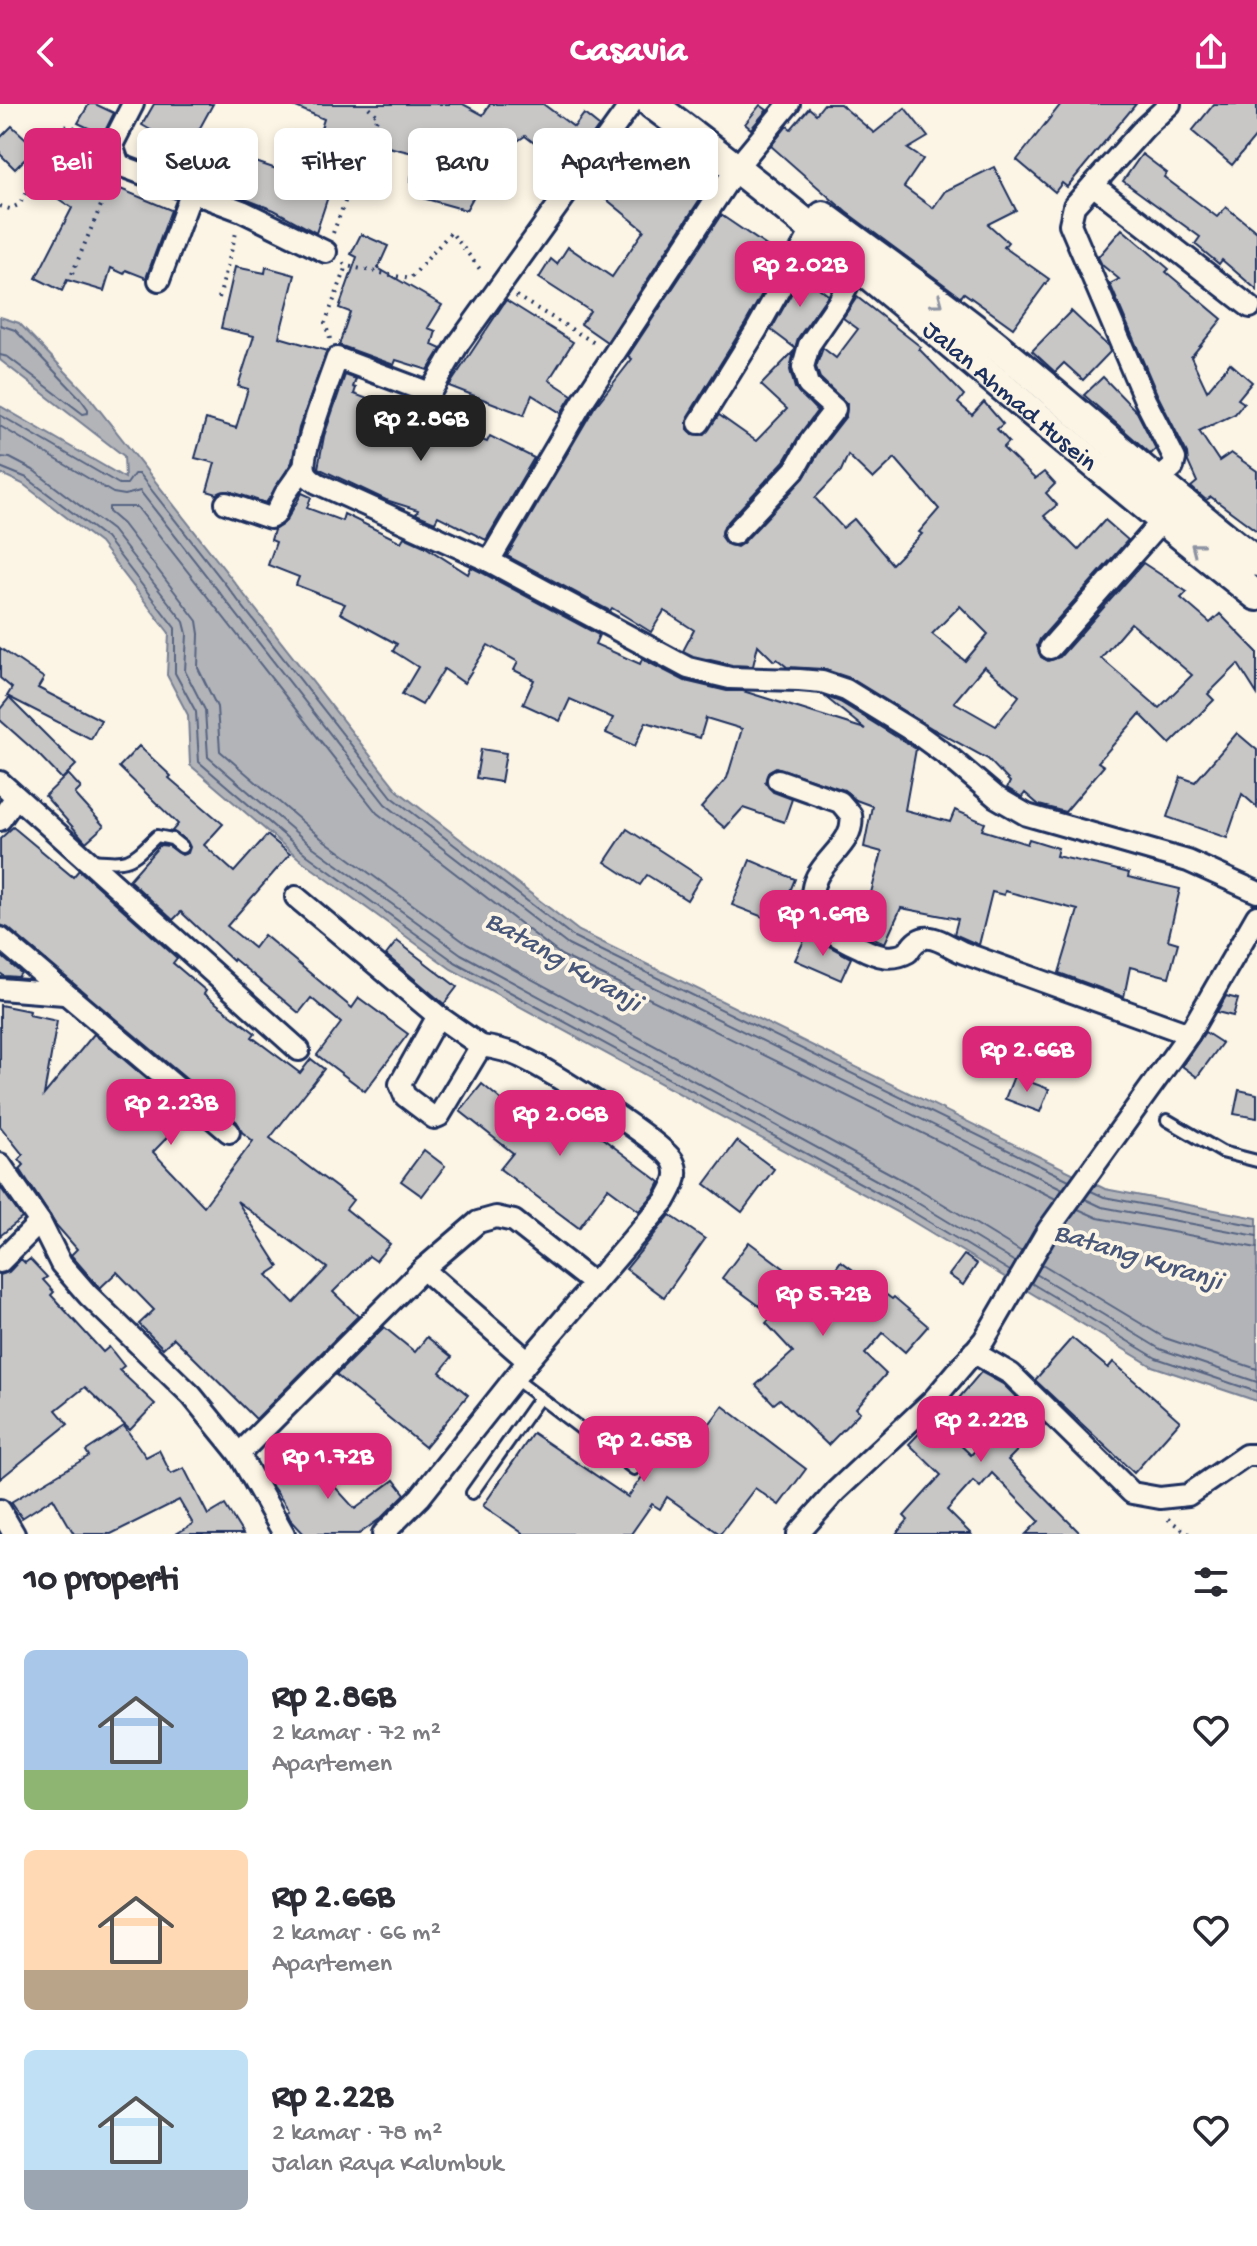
<!DOCTYPE html>
<html lang="id">
<head>
<meta charset="utf-8">
<style>
	body { margin:0; font-family:"Gochi Hand",sans-serif; background:#f7f7f7; color:#2b2b33; height:100vh; display:flex; flex-direction:column; font-size:30px; white-space:nowrap }
	* { box-sizing:border-box; margin:0 }
	p { font-size:26px; color:#7c7c81 }
	.icon { flex:none; width:44px; height:44px; fill:none; stroke:currentColor; stroke-width:2; stroke-linecap:round; stroke-linejoin:round }
	.map { position:relative; height:1430px; overflow:hidden }
	.panel { display:flex; flex-direction:column; background:#fff; flex:1 }
	.panel>* { flex:none }
	.hud { position:absolute; left:24px; top:24px; width:800px; height:72px; display:flex; gap:16px }
	.price { position:absolute; translate:-50% -68px; padding:0 18px; border-radius:16px; background:#db2777; color:#fff; font-size:26px; line-height:52px; filter:drop-shadow(0 2px 4px #0008) }
	.price::after { content:''; position:absolute; left:50%; top:48px; width:24px; height:18px; margin-left:-12px; background:inherit; clip-path:polygon(0 0,100% 0,50% 100%) }
	.price.on { background:#222; color:#fff }
	ul { padding:0; list-style:none }
	li { display:flex; align-items:center; gap:24px; height:200px; padding:0 24px }
	li span { display:grid; place-items:center; flex:none; width:224px; height:160px; border-radius:12px; color:#555 }
	li>.icon { margin-inline-start:auto }
	span .icon { width:96px; height:96px; fill:#fffc; stroke-width:1 }
	li b { font-size:34px }
	h2 { display:flex; justify-content:space-between; align-items:center; height:96px; padding:0 24px; font-size:34px }
	.chip { padding:0 28px; border-radius:12px; background:#fff; box-shadow:0 4px 12px #0003; font-size:28px; line-height:72px }
	.chip.on { background:#db2777; color:#fff }
	header { display:flex; justify-content:space-between; align-items:center; height:104px; padding:0 24px; background:#db2777; color:#fff; font-size:36px; font-weight:700 }
	.map>svg:first-child { display:block }
	.water { fill:#b2b4b8; stroke:#767f94; stroke-width:2 }
	.lines { fill:none; stroke-linecap:round; stroke-linejoin:round }
	.shore { stroke:#576482; stroke-width:2 }
	.building { fill:#c8c7c6; stroke:#1b2f5e; stroke-width:2; fill-rule:evenodd }
	.service-casing { stroke:#1b2f5e; stroke-width:16 }
	.minor-casing { stroke:#1b2f5e; stroke-width:26 }
	.secondary-casing { stroke:#1b2f5e; stroke-width:34 }
	.path { stroke:#1b2f5e; stroke-width:4; stroke-dasharray:2 6; stroke-linecap:butt }
	.service { stroke:#fcf5e5; stroke-width:10 }
	.minor { stroke:#fcf5e5; stroke-width:20 }
	.secondary { stroke:#fcf5e5; stroke-width:28 }
	.oneway { stroke:#8c92a2 }
	.labels { text-anchor:middle; stroke-width:8; stroke-linejoin:round; paint-order:stroke }
	.street-label { font-size:26px; fill:#1b2f5e; stroke:#fcf5e5 }
	.water-label { font-size:28px; font-style:italic; fill:#485779; stroke:#fcf5e5 }
</style>
</head>
<body>
<header><svg class="icon" aria-label="back" viewBox="0 0 24 24"><path d="M15 5l-7 7 7 7"/></svg>Casavia<svg class="icon" aria-label="share" viewBox="0 0 24 24"><path d="M12 15V3M7 8l5-5 5 5M5 13v7h14v-7"/></svg></header>
<div class="map">
<svg width="1257" height="1430" viewBox="0 0 1257 1430">
	<rect width="100%" height="100%" fill="#fcf5e5"/>
	<filter id="ink" filterUnits="userSpaceOnUse"><feTurbulence type="fractalNoise" baseFrequency=".0125" numOctaves="2"/><feDisplacementMap in="SourceGraphic" scale="16" xChannelSelector="R" yChannelSelector="G"/><feConvolveMatrix kernelMatrix="1 2 1 2 8 2 1 2 1" color-interpolation-filters="sRGB"/></filter>
	<g filter="url(#ink)">
		<polygon class="water" points="0,213 19,219 86,289 398,687 579,827 1105,1085 1257,1114 1257,1297 1152,1262 902,1111 451,865 302,757 190,661 188,611 167,571 169,529 100,439 23,380 0,369 0,302 125,374 124,352 0,256"/>
		<g class="lines">
			<g class="shore">
				<polyline points="0,221 15,226 80,294 88,305 88,309 83,310 8,253 0,251"/>
				<polyline points="0,311 119,380 127,380 134,370 139,370 392,693 574,833 1069,1076"/>
				<polyline points="0,322 113,389 125,391 140,387 385,700 568,841 1063,1085"/>
				<polyline points="0,353 10,354 33,366 112,426 184,518 187,530 185,567 205,606 208,653 313,743 461,850 911,1095 1015,1158"/>
				<polyline points="0,363 27,374 106,434 175,524 175,569 196,608 199,658 307,751 455,858 906,1104 1010,1167"/>
				<polyline points="1091,1087 1104,1093 1257,1122"/>
				<polyline points="1085,1095 1102,1103 1257,1132"/>
				<polyline points="1078,1105 1098,1114 1257,1144"/>
				<polyline points="1022,1148 917,1084 467,840 321,734 220,647 217,603 198,564 199,530 197,517 123,420 109,408 109,403 137,403 377,709 561,851 1056,1095"/>
				<polyline points="1042,1160 1165,1234 1257,1265"/>
				<polyline points="1036,1170 1160,1245 1257,1278"/>
				<polyline points="1031,1179 1156,1254 1257,1288"/>
			</g>
		</g>
		<g class="building">
			<polygon points="89,0 95,0 114,9 103,31 78,19"/>
			<polygon points="154,0 213,0 184,53 193,58 184,72 160,61 173,39 142,21"/>
			<polygon points="289,0 463,0 483,11 490,0 543,0 574,23 584,10 599,22 568,65 525,32 497,51 466,106 419,93 422,81 410,78 417,50 351,34 344,55 341,53 316,129 274,106 216,84 229,49 285,68 293,45 312,52 324,15"/>
			<polygon points="824,0 840,0 874,29 905,4 928,33 908,45 923,55 904,83 933,104 945,87 994,63 1016,106 988,120 1008,138 1004,143 1049,175 1013,224 964,189 961,193 846,108 771,42 787,22 791,25 809,4 816,10"/>
			<polygon points="1061,0 1136,0 1067,83 1062,79 1055,88 1017,56"/>
			<polygon points="1214,0 1257,0 1257,31 1232,61 1192,27"/>
			<polygon points="760,1 767,6 751,25 745,20"/>
			<polygon points="12,22 36,44 15,65 0,50 0,34"/>
			<polygon points="639,36 683,70 676,79 700,95 607,238 581,220 590,207 539,174 551,155 557,160 568,143 612,173 644,126 589,81 620,38 631,47"/>
			<polygon points="1142,50 1167,69 1164,73 1217,113 1226,103 1257,128 1257,186 1222,156 1219,160 1195,140 1200,133 1123,77"/>
			<polygon points="58,56 78,66 82,59 98,67 94,74 171,106 146,174 126,166 124,170 111,164 104,187 67,176 62,187 36,174 72,104 42,84"/>
			<path d="M721 111 783 153 745 220 688 312 687 324 693 330 704 331 719 311 756 337 787 305 761 281 794 247 790 266 795 284 817 307 800 330 784 357 724 422 721 433 726 440 737 443 743 439 804 374 822 343 846 312 847 300 820 274 816 263 823 244 836 254 858 225 843 214 857 193 921 243 919 245 964 291 958 299 972 311 984 298 1003 320 997 325 1009 338 1003 344 1035 375 1044 368 1055 380 1046 389 1057 401 1044 412 1078 446 1105 416 1128 436 1040 535 1037 542 1041 553 1048 557 1060 553 1143 459 1187 488 1181 494 1210 519 1220 510 1257 548V590L1238 560 1208 590 1214 596 1170 640 1140 610 1098 658 1104 662 1065 708 1039 701 1025 689 1022 693 1007 684 1010 678 988 655 933 625 850 574 823 565 787 563 777 555 774 557 758 541 753 562 732 561 693 552 683 547 694 526 664 507 651 528 612 504 610 507 507 452 594 304 632 255 628 252ZM848 351 873 375 895 354 939 405 919 428 922 430 892 460 854 415 843 424 815 394 841 367ZM960 502 988 530 965 557 932 530ZM1131 519 1192 571 1159 604 1101 554ZM984 562 1019 592 996 622 954 598Z"/>
			<polygon points="1122,125 1169,165 1166,168 1222,215 1191,253 1207,287 1230,259 1252,278 1238,295 1244,299 1235,310 1199,327 1219,357 1231,349 1257,367 1257,427 1211,393 1206,396 1191,383 1197,378 1188,358 1187,349 1157,290 1110,180 1119,175 1102,161 1098,153"/>
			<polygon points="361,130 388,142 378,164 442,201 428,224 436,227 432,241 441,245 428,266 396,256 394,261 339,241 350,208 339,204 357,153 351,150"/>
			<polygon points="235,163 265,169 266,163 295,171 279,233 327,247 299,324 292,358 266,399 229,387 217,390 207,387 215,359 195,354 206,315 236,324 248,285 238,282 254,232 221,224"/>
			<polygon points="804,167 822,180 819,184 828,191 798,234 795,244 771,226"/>
			<polygon points="506,196 573,238 549,276 572,291 561,309 532,291 524,311 449,282"/>
			<polygon points="1071,207 1108,242 1110,248 1083,276 1064,259 1055,268 1032,247"/>
			<polygon points="345,271 356,275 353,283 356,284 354,290 384,301 382,305 421,319 424,311 430,313 434,303 453,313 449,323 487,338 490,332 534,354 486,436 438,412 435,418 416,410 418,406 386,396 318,364 324,332"/>
			<polygon points="1103,273 1137,308 1156,345 1151,350 1084,291"/>
			<polygon points="302,389 311,393 307,404 342,417 344,410 401,438 404,433 424,442 468,470 471,463 483,469 599,531 595,540 640,560 642,555 685,577 727,587 743,587 865,625 824,592 840,598 916,645 905,706 950,718 955,706 985,719 982,726 1027,740 1029,735 1058,744 1056,752 1102,762 1129,769 1128,773 1180,785 1168,836 1178,839 1169,873 1130,863 1124,893 1059,869 1078,806 1005,787 1004,791 992,788 979,841 954,830 958,815 901,804 885,839 852,825 860,809 865,811 882,748 864,743 872,702 856,696 844,686 776,663 769,667 765,678 773,688 792,695 784,718 743,704 725,724 701,704 727,674 742,625 706,614 700,634 646,618 635,642 606,629 613,614 570,595 560,617 523,600 534,576 514,566 518,558 488,541 464,579 444,565 422,601 402,590 418,563 393,547 397,540 340,509 345,500 296,481 299,473 268,461 276,438 271,436 274,426 286,417"/>
			<polygon points="0,544 44,574 38,584 101,616 91,635 7,592 12,584 0,574"/>
			<polygon points="9,594 76,661 62,675 38,650 0,616 0,605"/>
			<polygon points="1237,629 1257,646 1257,703 1242,690 1227,734 1167,713 1181,673 1195,678"/>
			<polygon points="139,642 171,672 169,674 223,720 204,741 234,768 267,731 290,750 227,822 254,844 264,831 352,904 359,894 408,930 365,987 317,951 341,919 311,894 299,909 234,855 233,857 181,808 173,816 129,776 160,741 169,742 182,751 188,749 190,743 187,737 172,727 178,720 119,663"/>
			<polygon points="481,645 506,649 501,678 476,674"/>
			<polygon points="68,670 81,684 75,690 104,722 86,738 45,692"/>
			<path d="M13 723 73 773 79 766 177 854 173 859 206 887 204 890 255 929 252 933 300 969 311 955 324 965 270 1034 353 1096 346 1105 390 1140 376 1157 369 1152 333 1188 358 1212 256 1315 174 1234 163 1244 139 1220 154 1206 117 1168 100 1184 90 1173 71 1151 77 1145 56 1121 20 1065 24 1061 19 1055 23 1051 0 1022V901L30 907 29 911 57 917 44 991 94 930 189 1011 153 1048 204 1102 253 1037 242 1028 237 1018 8 824 0 821V735ZM237 1097 327 1164 294 1199 267 1171 279 1163Z"/>
			<polygon points="627,725 701,773 687,796 647,771 640,781 605,758"/>
			<polygon points="750,756 795,775 784,802 774,798 768,815 732,801"/>
			<polygon points="807,830 851,854 841,876 795,856"/>
			<polygon points="397,837 457,883 444,900 386,851"/>
			<polygon points="0,851 21,869 18,873 4,872 0,869"/>
			<polygon points="1226,892 1238,895 1233,912 1217,908"/>
			<polygon points="1205,928 1222,939 1197,973 1182,962"/>
			<polygon points="1014,972 1049,985 1040,1008 1005,995"/>
			<polygon points="482,980 533,1022 552,996 660,1078 654,1090 639,1107 608,1084 579,1124 500,1065 513,1049 460,1007"/>
			<polygon points="1239,986 1257,990 1257,1014 1234,1010"/>
			<polygon points="737,1037 774,1065 742,1108 705,1080"/>
			<polygon points="424,1046 445,1062 422,1092 401,1077"/>
			<polygon points="0,1083 22,1114 0,1132"/>
			<polygon points="670,1111 705,1135 664,1193 626,1165"/>
			<polygon points="749,1138 817,1189 841,1157 892,1195 894,1193 928,1222 905,1248 883,1229 865,1250 886,1270 856,1304 860,1308 828,1341 780,1295 774,1300 756,1281 793,1248 766,1219 773,1212 722,1174"/>
			<polygon points="964,1151 977,1160 963,1181 949,1171"/>
			<polygon points="21,1155 25,1159 30,1155 47,1173 43,1176 54,1188 51,1191 103,1248 109,1243 124,1262 119,1266 155,1300 130,1326 85,1283 56,1306 68,1320 0,1375 0,1171 9,1168"/>
			<polygon points="384,1223 415,1248 427,1233 452,1253 440,1268 468,1291 425,1343 336,1271"/>
			<polygon points="1072,1234 1108,1264 1113,1258 1180,1317 1134,1369 1035,1276"/>
			<polygon points="981,1268 1003,1280 1043,1320 1008,1356 1081,1430 1026,1430 1039,1417 992,1369 980,1383 973,1377 947,1406 971,1430 896,1430 908,1416 904,1412 941,1371 909,1340 933,1315 971,1351 994,1325 959,1294"/>
			<polygon points="723,1302 806,1365 779,1401 755,1384 720,1430 667,1393 660,1405 652,1400 631,1430 524,1430 483,1402 533,1329 628,1393 662,1344 681,1357"/>
			<polygon points="124,1322 146,1353 159,1346 171,1370 184,1364 208,1411 225,1401 243,1430 176,1430 193,1420 179,1396 111,1430 74,1430 53,1394 22,1414 11,1398 89,1352 86,1347"/>
			<polygon points="311,1351 328,1369 325,1372 355,1405 394,1376 405,1390 381,1414 359,1430 304,1430 290,1415 287,1408 289,1406 270,1379 299,1352 304,1357"/>
		</g>
		<g class="lines">
			<g class="service-casing">
				<g id="service">
					<path d="M89 756C130 759 128 760 157 732L172 735 182 743"/>
					<polyline points="1167,1016 1222,1048 1257,1057"/>
					<polyline points="514,1274 634,1365"/>
					<polyline points="472,1389 540,1293"/>
				</g>
			</g>
			<g class="minor-casing">
				<g id="minor">
					<polyline points="133,0 112,41 119,61 242,107 326,148"/>
					<polyline points="789,0 737,63 585,294 489,457 688,564 730,574 799,576 822,578 846,586 916,629 949,653 996,693 1027,711 1188,757 1257,788"/>
					<polyline points="1093,81 1250,203"/>
					<polyline points="159,176 191,90"/>
					<polyline points="699,319 756,227 813,125"/>
					<polyline points="1158,376 1173,363 1175,355 1145,296 1070,120 1074,102 1145,23 1170,0"/>
					<polyline points="226,399 270,414 275,411 285,390 304,363"/>
					<polyline points="734,430 795,365 811,336 835,305 808,281 803,263 809,241 838,199 857,164"/>
					<path d="M489 457 317 379C311 375 306 372 305 365 301 348 330 275 337 254L430 289 459 239 631 0"/>
					<polyline points="1050,544 1162,417"/>
					<path d="M778 676 840 698 851 711C857 745 805 760 813 799 818 824 839 834 861 844 877 852 892 857 908 848 924 821 941 839 964 849L1189 930"/>
					<polyline points="0,678 299,946"/>
					<polyline points="0,716 16,693"/>
					<path d="M296 793 438 912 400 980 405 992 434 1014 439 1012 481 942C495 944 510 947 523 954 548 966 662 1037 673 1057 681 1072 672 1084 665 1097L528 1257 420 1393 383 1430"/>
					<polyline points="0,834 229,1028"/>
					<polyline points="0,885 64,890"/>
					<polyline points="438,912 481,942"/>
					<polyline points="0,1060 40,1118 61,1160 88,1191 192,1292 239,1350 284,1430"/>
					<polyline points="0,1158 40,1118"/>
					<polyline points="423,1165 478,1118 496,1113 514,1117 594,1180"/>
					<polyline points="973,1248 1011,1270 1132,1389 1160,1394 1188,1391 1246,1351 1257,1351"/>
					<polyline points="239,1350 423,1165 528,1257"/>
					<polyline points="0,1406 14,1430"/>
					<polyline points="798,1430 836,1387 934,1295 984,1236 1048,1126 1189,930 1257,812"/>
				</g>
			</g>
			<g class="secondary-casing">
				<g id="secondary">
					<path id="s1" d="M652 0C861 155 1053 332 1257 492"/>
					<path d="M823 112C878 153 935 193 989 236 1080 309 1165 387 1257 458"/>
				</g>
			</g>
			<g class="path">
				<polyline points="0,102 10,105 20,100 55,33 64,23 71,22 95,33"/>
				<polyline points="333,129 378,12 365,0"/>
				<polyline points="343,159 347,162 410,175 451,128 483,169"/>
				<polyline points="72,170 110,80"/>
				<polyline points="516,192 598,241"/>
				<polyline points="219,194 237,125"/>
				<polyline points="330,235 325,219 347,162"/>
				<polyline points="1168,1415 1189,1430"/>
			</g>
			<use href="#service" class="service"/>
			<use href="#minor" class="minor"/>
			<use href="#secondary" class="secondary"/>
		</g>
		<defs><path id="oneway-chevron" d="M-2-3.5L2.5 0L-2 3.5" fill="none" stroke-width="1.6" stroke-linecap="round" stroke-linejoin="round" transform="scale(2)"/></defs>
		<g class="oneway">
			<use href="#oneway-chevron" transform="translate(938 198) rotate(37)"/>
			<use href="#oneway-chevron" transform="translate(1196 444) rotate(-142)"/>
		</g>
	</g>
	<g class="labels">
		<g class="street-label">
			<text dy="9" stroke="none"><textPath href="#s1" startOffset="462">Jalan Ahmad Husein</textPath></text>
		</g>
		<g class="water-label">
			<text transform="translate(565 855) rotate(30)" y="10">Batang Kuranji</text>
			<text transform="translate(1139 1150) rotate(17)" y="10">Batang Kuranji</text>
		</g>
	</g>
</svg>
<b class="price" style="left:800px;top:205px">Rp 2.02B</b>
<b class="price on" style="left:421px;top:359px">Rp 2.86B</b>
<b class="price" style="left:823px;top:854px">Rp 1.69B</b>
<b class="price" style="left:1027px;top:990px">Rp 2.66B</b>
<b class="price" style="left:171px;top:1043px">Rp 2.23B</b>
<b class="price" style="left:560px;top:1054px">Rp 2.06B</b>
<b class="price" style="left:823px;top:1234px">Rp 5.72B</b>
<b class="price" style="left:981px;top:1360px">Rp 2.22B</b>
<b class="price" style="left:644px;top:1380px">Rp 2.65B</b>
<b class="price" style="left:328px;top:1397px">Rp 1.72B</b>
<div class="hud">
<a class="chip on">Beli</a>
<a class="chip">Sewa</a>
<a class="chip">Filter</a>
<a class="chip">Baru</a>
<a class="chip">Apartemen</a>
</div>
</div>
<section class="panel">
<h2>10 properti<svg class="icon" aria-label="filters" viewBox="0 0 24 24"><path d="M4 7h16M4 17h16"/><circle cx="9" cy="7" r="2"/><circle cx="15" cy="17" r="2"/></svg></h2>
<ul>
<li><span style="background:linear-gradient(#a9c7e8 75%,#8fb573 0)"><svg class="icon" aria-label="home" viewBox="0 0 24 24"><path d="M3 11l9-7 9 7M6 9v11h12V9"/></svg></span><div><b>Rp 2.86B</b><p>2 kamar · 72 m²</p><p>Apartemen</p></div><svg class="icon" aria-label="heart" viewBox="0 0 24 24"><path d="M12 20l-8-8c-3-5 5-10 8-4 3-6 11-1 8 4z"/></svg></li>
<li><span style="background:linear-gradient(#ffd9b3 75%,#b9a48a 0)"><svg class="icon" aria-label="home" viewBox="0 0 24 24"><path d="M3 11l9-7 9 7M6 9v11h12V9"/></svg></span><div><b>Rp 2.66B</b><p>2 kamar · 66 m²</p><p>Apartemen</p></div><svg class="icon" aria-label="heart" viewBox="0 0 24 24"><path d="M12 20l-8-8c-3-5 5-10 8-4 3-6 11-1 8 4z"/></svg></li>
<li><span style="background:linear-gradient(#bfe0f5 75%,#9aa5b1 0)"><svg class="icon" aria-label="home" viewBox="0 0 24 24"><path d="M3 11l9-7 9 7M6 9v11h12V9"/></svg></span><div><b>Rp 2.22B</b><p>2 kamar · 78 m²</p><p>Jalan Raya Kalumbuk</p></div><svg class="icon" aria-label="heart" viewBox="0 0 24 24"><path d="M12 20l-8-8c-3-5 5-10 8-4 3-6 11-1 8 4z"/></svg></li>
</ul>
</section>
</body>
</html>
